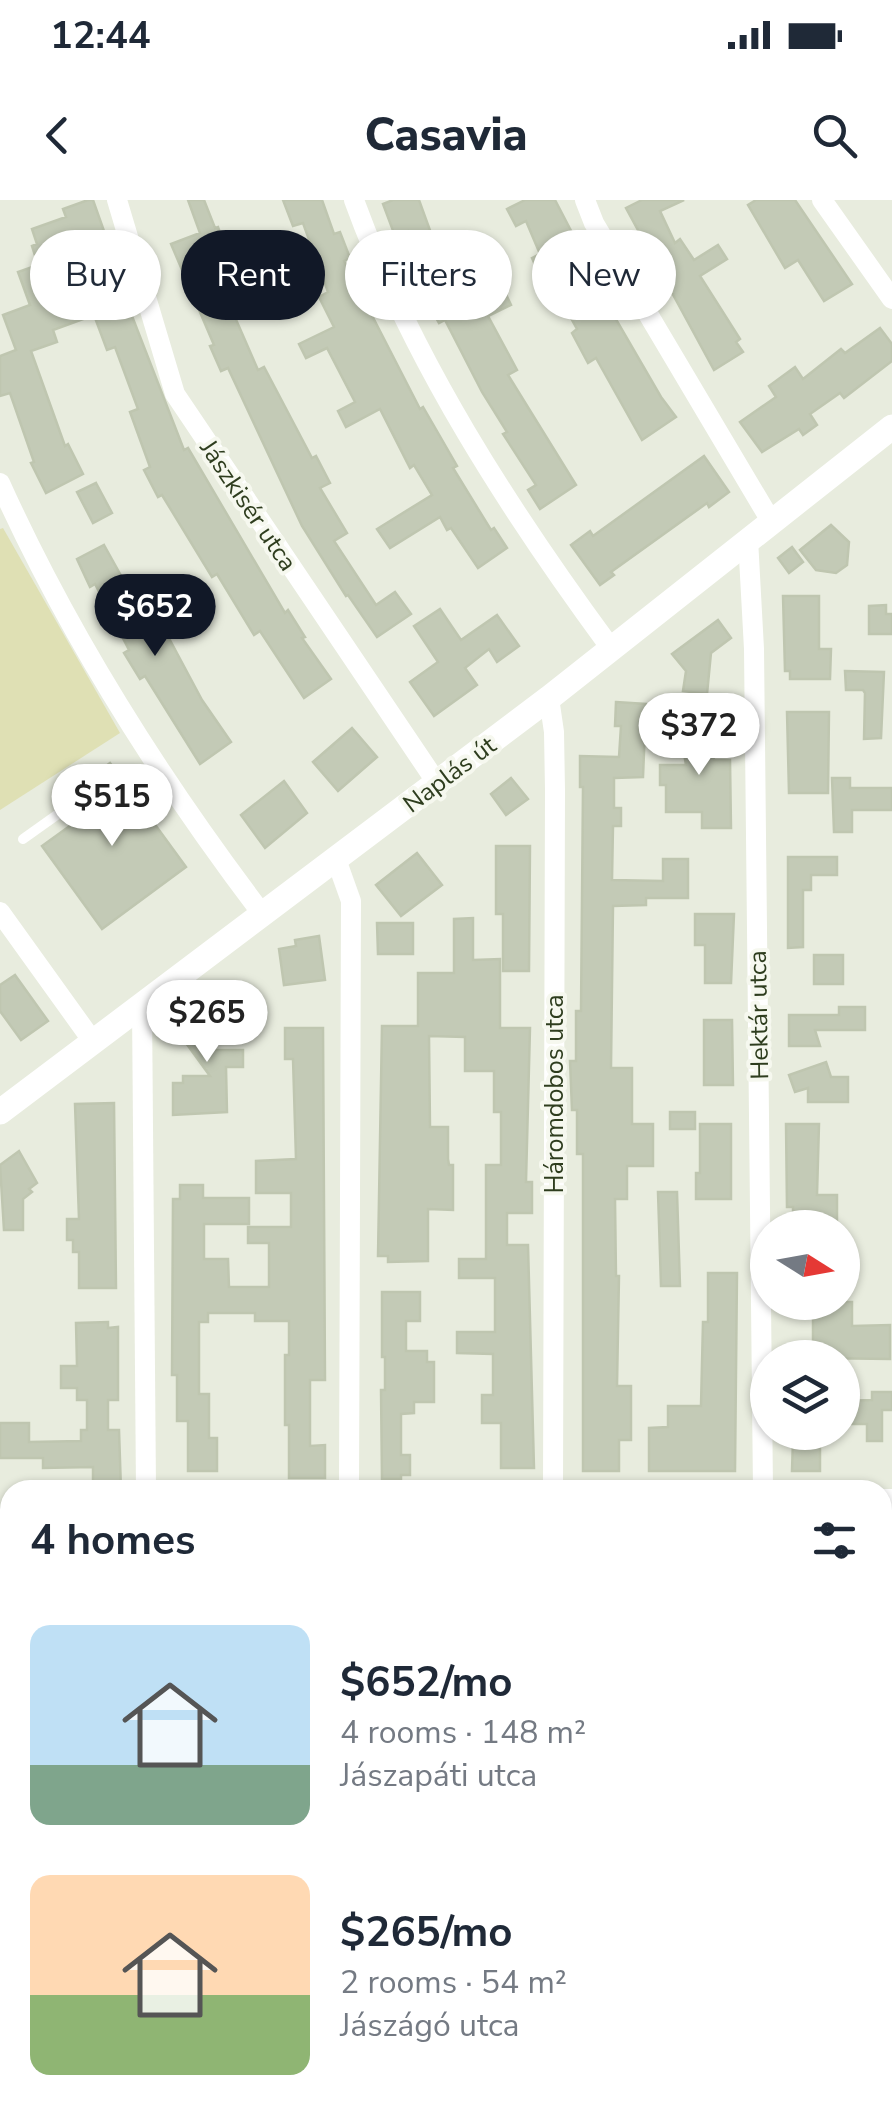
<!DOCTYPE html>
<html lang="en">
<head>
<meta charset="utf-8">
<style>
	body { margin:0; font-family:"Nunito Sans",sans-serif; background:#f2f2f3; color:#1f2937; height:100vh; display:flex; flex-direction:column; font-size:38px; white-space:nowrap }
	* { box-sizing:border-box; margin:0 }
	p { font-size:32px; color:#747a83 }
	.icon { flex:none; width:55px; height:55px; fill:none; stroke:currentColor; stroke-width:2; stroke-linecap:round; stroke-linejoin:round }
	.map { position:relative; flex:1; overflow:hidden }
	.drawer { position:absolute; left:0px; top:1280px; width:892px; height:642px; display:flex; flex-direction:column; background:#fff; border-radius:30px 30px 0 0; box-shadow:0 2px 8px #0004 }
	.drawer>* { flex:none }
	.hud { position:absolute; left:30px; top:30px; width:832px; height:90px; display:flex; gap:20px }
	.needle { width:65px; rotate:101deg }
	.tools { position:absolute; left:750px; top:1010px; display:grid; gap:20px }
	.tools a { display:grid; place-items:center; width:110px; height:110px; border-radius:50%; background:#fff; box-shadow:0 2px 8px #0004; font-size:50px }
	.price { position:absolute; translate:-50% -85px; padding:0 22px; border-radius:35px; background:#fff; color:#222; font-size:32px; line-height:65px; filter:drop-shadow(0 2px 5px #0008) }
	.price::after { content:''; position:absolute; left:50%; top:60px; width:30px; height:22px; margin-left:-15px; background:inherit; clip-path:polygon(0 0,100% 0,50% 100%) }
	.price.selected { background:#111827; color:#fff }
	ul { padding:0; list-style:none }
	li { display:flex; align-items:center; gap:30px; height:250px; padding:0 30px }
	li span { display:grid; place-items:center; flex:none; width:280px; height:200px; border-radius:20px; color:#555 }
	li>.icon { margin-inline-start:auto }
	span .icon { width:120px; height:120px; fill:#fffc; stroke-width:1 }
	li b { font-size:42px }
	h2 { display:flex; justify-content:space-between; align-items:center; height:120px; padding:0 30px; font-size:42px }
	.chip { padding:0 35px; border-radius:45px; background:#fff; box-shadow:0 2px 8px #0004; font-size:35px; line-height:90px }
	.chip.selected { background:#111827; color:#fff }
	.status { display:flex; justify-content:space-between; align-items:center; height:70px; padding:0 50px; background:#fff; direction:ltr }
	.status svg { height:28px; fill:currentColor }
	header { display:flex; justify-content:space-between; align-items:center; height:130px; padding:0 30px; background:#fff; font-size:45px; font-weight:800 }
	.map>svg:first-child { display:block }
	.green { fill:#dfe0b4 }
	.building { fill:#c3cab6; stroke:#bfc6b0; stroke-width:2.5 }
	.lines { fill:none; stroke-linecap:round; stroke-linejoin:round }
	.service { stroke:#fff; stroke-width:10 }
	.minor { stroke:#fff; stroke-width:20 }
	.tertiary { stroke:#fff; stroke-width:25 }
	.labels { text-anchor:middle; stroke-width:8; stroke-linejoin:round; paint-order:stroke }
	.street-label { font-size:25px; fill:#2e3d1e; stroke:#f6f8ef }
</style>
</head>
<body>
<div class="status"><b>12:44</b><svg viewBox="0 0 49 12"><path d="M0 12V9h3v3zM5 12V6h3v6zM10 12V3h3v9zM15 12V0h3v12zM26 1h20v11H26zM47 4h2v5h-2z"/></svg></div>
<header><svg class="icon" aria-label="back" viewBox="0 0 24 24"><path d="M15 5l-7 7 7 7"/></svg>Casavia<svg class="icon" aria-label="search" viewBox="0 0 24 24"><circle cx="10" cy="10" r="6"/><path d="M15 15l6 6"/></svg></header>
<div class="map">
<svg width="892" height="1921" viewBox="0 0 892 1921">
	<rect width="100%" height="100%" fill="#e8ecde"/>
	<polygon class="green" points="3,328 120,533 0,610 0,329"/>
	<g class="building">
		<polygon points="88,0 93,0 110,48 102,51 125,113 130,111 184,250 188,248 285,413 288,410 305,437 302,438 331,479 304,498 260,431 254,435 217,374 212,377 162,295 158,297 144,270 150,267 130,212 138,209 115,147 107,150 94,115 53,130 57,142 31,151 65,246 68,244 83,274 46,293 31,263 34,262 10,193 0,196 0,156 16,150 3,115 30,105 18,72 38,65 32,46 37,44 32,29 66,17 63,9"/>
		<polygon points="188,0 204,0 215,28 218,27 227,52 210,58 225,94 268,78 276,100 234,115 258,170 264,167 312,258 316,256 330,283 320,288 347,333 334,341 376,405 395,392 411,414 377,437 348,395 346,396 302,326 228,168 221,171 210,146 214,145 171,44 200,33"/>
		<polygon points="283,0 322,0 334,34 340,32 350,58 344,61 420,209 423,207 457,266 453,268 491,330 494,328 507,348 478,368 451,328 447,330 440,317 390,348 377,329 432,295 414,265 410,268 380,209 346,227 338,211 355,202 327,148 306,158 299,144 334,127 319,97 328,92 303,23 293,26"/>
		<polygon points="393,0 419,0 432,36 437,34 440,42 457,35 468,58 457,63 478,101 503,88 511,105 488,116 517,170 508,175 576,285 540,309 528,290 536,285 503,234 507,232 482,192 445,120 439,123 428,103 445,95 432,65 424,68 408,31 395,36 383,4"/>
		<polygon points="525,0 555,0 605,96 603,97 661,197 676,217 642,240 596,158 588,163 572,133 577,129 548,77 542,80 532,58 540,54 526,21 516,26 507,9"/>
		<polygon points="642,0 684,0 660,11 675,43 680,39 694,60 718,45 727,59 700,76 740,139 736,142 743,152 714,170 626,8"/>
		<polygon points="756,0 795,0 852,84 824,101 798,60 785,68 748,5"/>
		<polygon points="880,128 892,144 892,161 844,198 840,193 810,214 817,225 803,235 799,229 762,252 740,222 776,197 769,186 795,167 803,179 841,149 845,153"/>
		<polygon points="704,256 729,292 709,307 707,303 611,372 614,375 600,385 571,345 590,331 593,336"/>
		<polygon points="96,283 112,313 93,323 77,292"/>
		<polygon points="831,325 849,342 847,365 836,373 816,370 800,350"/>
		<polygon points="104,345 154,435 164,429 202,500 231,542 200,564 145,476 140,479 124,453 129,450 95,384 90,387 77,359"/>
		<polygon points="792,347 803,362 789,373 778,358"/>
		<polygon points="783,396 819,396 819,449 831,449 830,479 790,479 790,471 785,471"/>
		<polygon points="886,405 886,414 892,414 892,434 869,434 869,406"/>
		<polygon points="440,409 461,440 497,415 519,446 497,462 489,449 465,468 477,485 434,516 410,482 438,462 414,426"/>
		<polygon points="718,420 731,438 711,453 707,494 683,491 686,471 672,454"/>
		<polygon points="845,471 884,472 881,538 864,539 865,493 863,490 846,490"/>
		<polygon points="616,502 646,504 643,577 614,578 614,608 621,608 621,626 613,626 612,680 663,681 663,659 688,659 688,698 646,698 646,705 613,706 611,868 632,868 632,924 653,924 653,966 627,966 627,999 615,999 616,1076 619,1076 617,1186 631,1186 631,1240 619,1240 619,1271 583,1271 583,954 577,954 577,910 572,910 570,861 576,861 576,811 581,811 583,587 580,587 580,556 619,557 621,526 615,526"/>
		<polygon points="787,512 829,512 828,593 789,593"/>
		<polygon points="704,514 714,560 730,560 731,628 702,628 702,612 666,612 666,585 660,585 660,565 686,565 678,520"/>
		<polygon points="352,528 377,557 338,591 313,562"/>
		<polygon points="110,563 186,667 102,729 42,646 78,620 73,614 77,607 74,601 62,599"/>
		<polygon points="511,578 528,599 506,615 491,594"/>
		<polygon points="832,578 850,578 850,588 892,588 892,610 852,610 852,632 834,632"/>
		<polygon points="284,581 307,613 265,648 241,615"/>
		<polygon points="496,646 530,646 529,771 503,771 503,714 496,714"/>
		<polygon points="417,653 442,685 401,716 376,685"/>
		<polygon points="788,657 837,657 837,675 811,675 811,690 803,690 803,747 788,748"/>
		<polygon points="695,714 734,714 731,783 705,783 705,745 695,745"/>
		<polygon points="473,718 473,760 500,759 500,828 530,828 526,982 532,982 532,1013 507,1013 507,1045 528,1045 534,1268 501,1268 501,1223 482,1223 482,1195 493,1195 493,1154 457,1153 457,1132 495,1132 495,1078 459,1078 459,1059 486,1059 486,965 501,965 501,912 494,912 494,871 465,871 465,837 429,836 430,927 448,927 448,959 449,965 453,965 453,1010 428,1009 428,1061 388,1062 388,1056 378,1056 382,826 418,826 418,773 454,773 454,719"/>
		<polygon points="377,723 413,723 413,754 378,754"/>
		<polygon points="319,736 325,780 284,785 279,749 296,746 295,740"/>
		<rect x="814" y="755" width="29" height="29"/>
		<polygon points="15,775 48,821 21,840 0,811 0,785"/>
		<polygon points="220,801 237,826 205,850 243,850 243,867 226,867 227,912 173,915 173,883 183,883 183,876 210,876 178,832"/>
		<polygon points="839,807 865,807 865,830 815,830 820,846 789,846 789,815 839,815"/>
		<polygon points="704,820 732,820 733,885 704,885"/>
		<polygon points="285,828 323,828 325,1180 310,1180 310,1246 325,1245 325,1278 289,1278 289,1225 285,1225 285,1155 289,1155 289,1121 255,1121 255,1113 208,1113 208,1122 199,1122 199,1194 209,1194 209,1238 217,1238 217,1271 188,1271 188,1221 177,1221 177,1175 172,1175 173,999 180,999 180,985 203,985 203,998 249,998 249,1024 204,1024 204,1059 228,1059 229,1087 269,1087 269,1043 248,1043 248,1027 291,1027 291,993 256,993 256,961 296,959 293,859 285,859"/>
		<polygon points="826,862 831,877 848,877 848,902 808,902 808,888 795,892 789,875"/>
		<polygon points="114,903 116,1088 79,1088 79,1052 73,1052 73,1040 67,1040 67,1019 79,1019 75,904"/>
		<rect x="670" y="912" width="25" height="17"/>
		<polygon points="700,924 731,924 731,999 696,999 696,973 700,973"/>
		<polygon points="786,924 819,924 817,995 837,995 837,1028 793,1028 793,1007 787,1007"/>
		<polygon points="19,951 37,983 29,989 32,992 23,999 23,1030 4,1030 0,965"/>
		<polygon points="658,992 677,992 680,1086 661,1086"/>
		<polygon points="708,1073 737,1073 735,1271 649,1271 649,1228 668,1227 668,1206 701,1206 703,1122 708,1122"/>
		<polygon points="382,1092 420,1092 420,1121 406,1121 406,1151 427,1151 427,1162 434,1162 434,1202 414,1202 414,1213 401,1214 401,1255 410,1255 410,1275 401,1275 401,1279 382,1279 381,1190 385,1190 385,1157 382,1157"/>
		<polygon points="813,1102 852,1102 852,1126 890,1125 890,1159 813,1158"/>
		<polygon points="108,1122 108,1128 118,1127 118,1200 108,1200 108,1230 119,1230 121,1290 93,1290 93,1267 43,1268 43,1258 0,1258 0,1223 29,1223 29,1242 81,1241 81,1230 87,1230 87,1200 77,1200 77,1188 61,1188 61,1166 77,1166 76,1123"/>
		<polygon points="872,1192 892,1192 892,1210 882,1210 882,1241 867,1241 867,1224 849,1224 850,1219 842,1219 842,1201 872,1200"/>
		<polygon points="793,1239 820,1239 820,1271 792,1271"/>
	</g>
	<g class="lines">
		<polyline class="service" points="23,639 68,607"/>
		<g class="minor">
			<polyline points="117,0 175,194 437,583"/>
			<path d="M354 0C412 160 510 311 610 447"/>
			<polyline points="585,0 594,23 771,321"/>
			<polyline points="822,0 892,99"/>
			<path d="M0 283C69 436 162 582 263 715"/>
			<polyline points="748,339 754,449 763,1290"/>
			<polyline points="549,498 554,532 555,590 553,1290"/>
			<polyline points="336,659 351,701 349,1290"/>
			<polyline points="0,712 94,843"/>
			<polyline points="142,806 146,1290"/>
			<polyline points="882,1299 892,1299"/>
			<polyline points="0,1461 10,1461"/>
			<polyline points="0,1715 10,1715"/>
			<polyline points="150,1912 150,1921"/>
			<polyline points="353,1912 353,1921"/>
			<polyline points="558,1912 558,1921"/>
			<polyline points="767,1912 767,1921"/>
		</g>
		<polyline class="tertiary" points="0,912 549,498 892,227"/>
	</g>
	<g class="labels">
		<g class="street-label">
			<text transform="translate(249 305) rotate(56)" y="9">Jászkisér utca</text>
			<text transform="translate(449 574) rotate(-37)" y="9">Naplás út</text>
			<text transform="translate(758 815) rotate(-91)" y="9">Hektár utca</text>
			<text transform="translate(554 894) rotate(-90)" y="9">Háromdobos utca</text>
		</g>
	</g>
</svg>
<div class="tools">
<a><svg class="needle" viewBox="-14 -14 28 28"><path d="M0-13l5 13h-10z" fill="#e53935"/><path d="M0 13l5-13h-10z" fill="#747a83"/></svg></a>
<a><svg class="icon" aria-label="layers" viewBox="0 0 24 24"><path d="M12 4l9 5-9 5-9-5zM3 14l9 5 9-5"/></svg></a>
</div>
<b class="price selected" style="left:155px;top:459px">$652</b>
<b class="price" style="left:699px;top:578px">$372</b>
<b class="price" style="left:112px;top:649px">$515</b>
<b class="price" style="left:207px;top:865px">$265</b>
<div class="hud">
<a class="chip">Buy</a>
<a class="chip selected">Rent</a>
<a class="chip">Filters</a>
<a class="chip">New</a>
</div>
<section class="drawer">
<h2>4 homes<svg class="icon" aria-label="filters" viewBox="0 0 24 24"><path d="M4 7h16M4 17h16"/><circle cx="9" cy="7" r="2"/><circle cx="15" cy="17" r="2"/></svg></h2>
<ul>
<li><span style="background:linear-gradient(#bfe0f5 70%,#7fa58c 0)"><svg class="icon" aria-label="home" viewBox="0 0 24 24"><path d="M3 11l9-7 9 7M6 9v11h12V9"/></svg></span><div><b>$652/mo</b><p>4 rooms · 148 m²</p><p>Jászapáti utca</p></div></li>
<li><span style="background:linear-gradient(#ffd9b3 60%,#8fb573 0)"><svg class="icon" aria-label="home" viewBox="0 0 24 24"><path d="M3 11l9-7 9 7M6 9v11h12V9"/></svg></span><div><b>$265/mo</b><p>2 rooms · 54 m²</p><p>Jászágó utca</p></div></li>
</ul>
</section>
</div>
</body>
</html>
